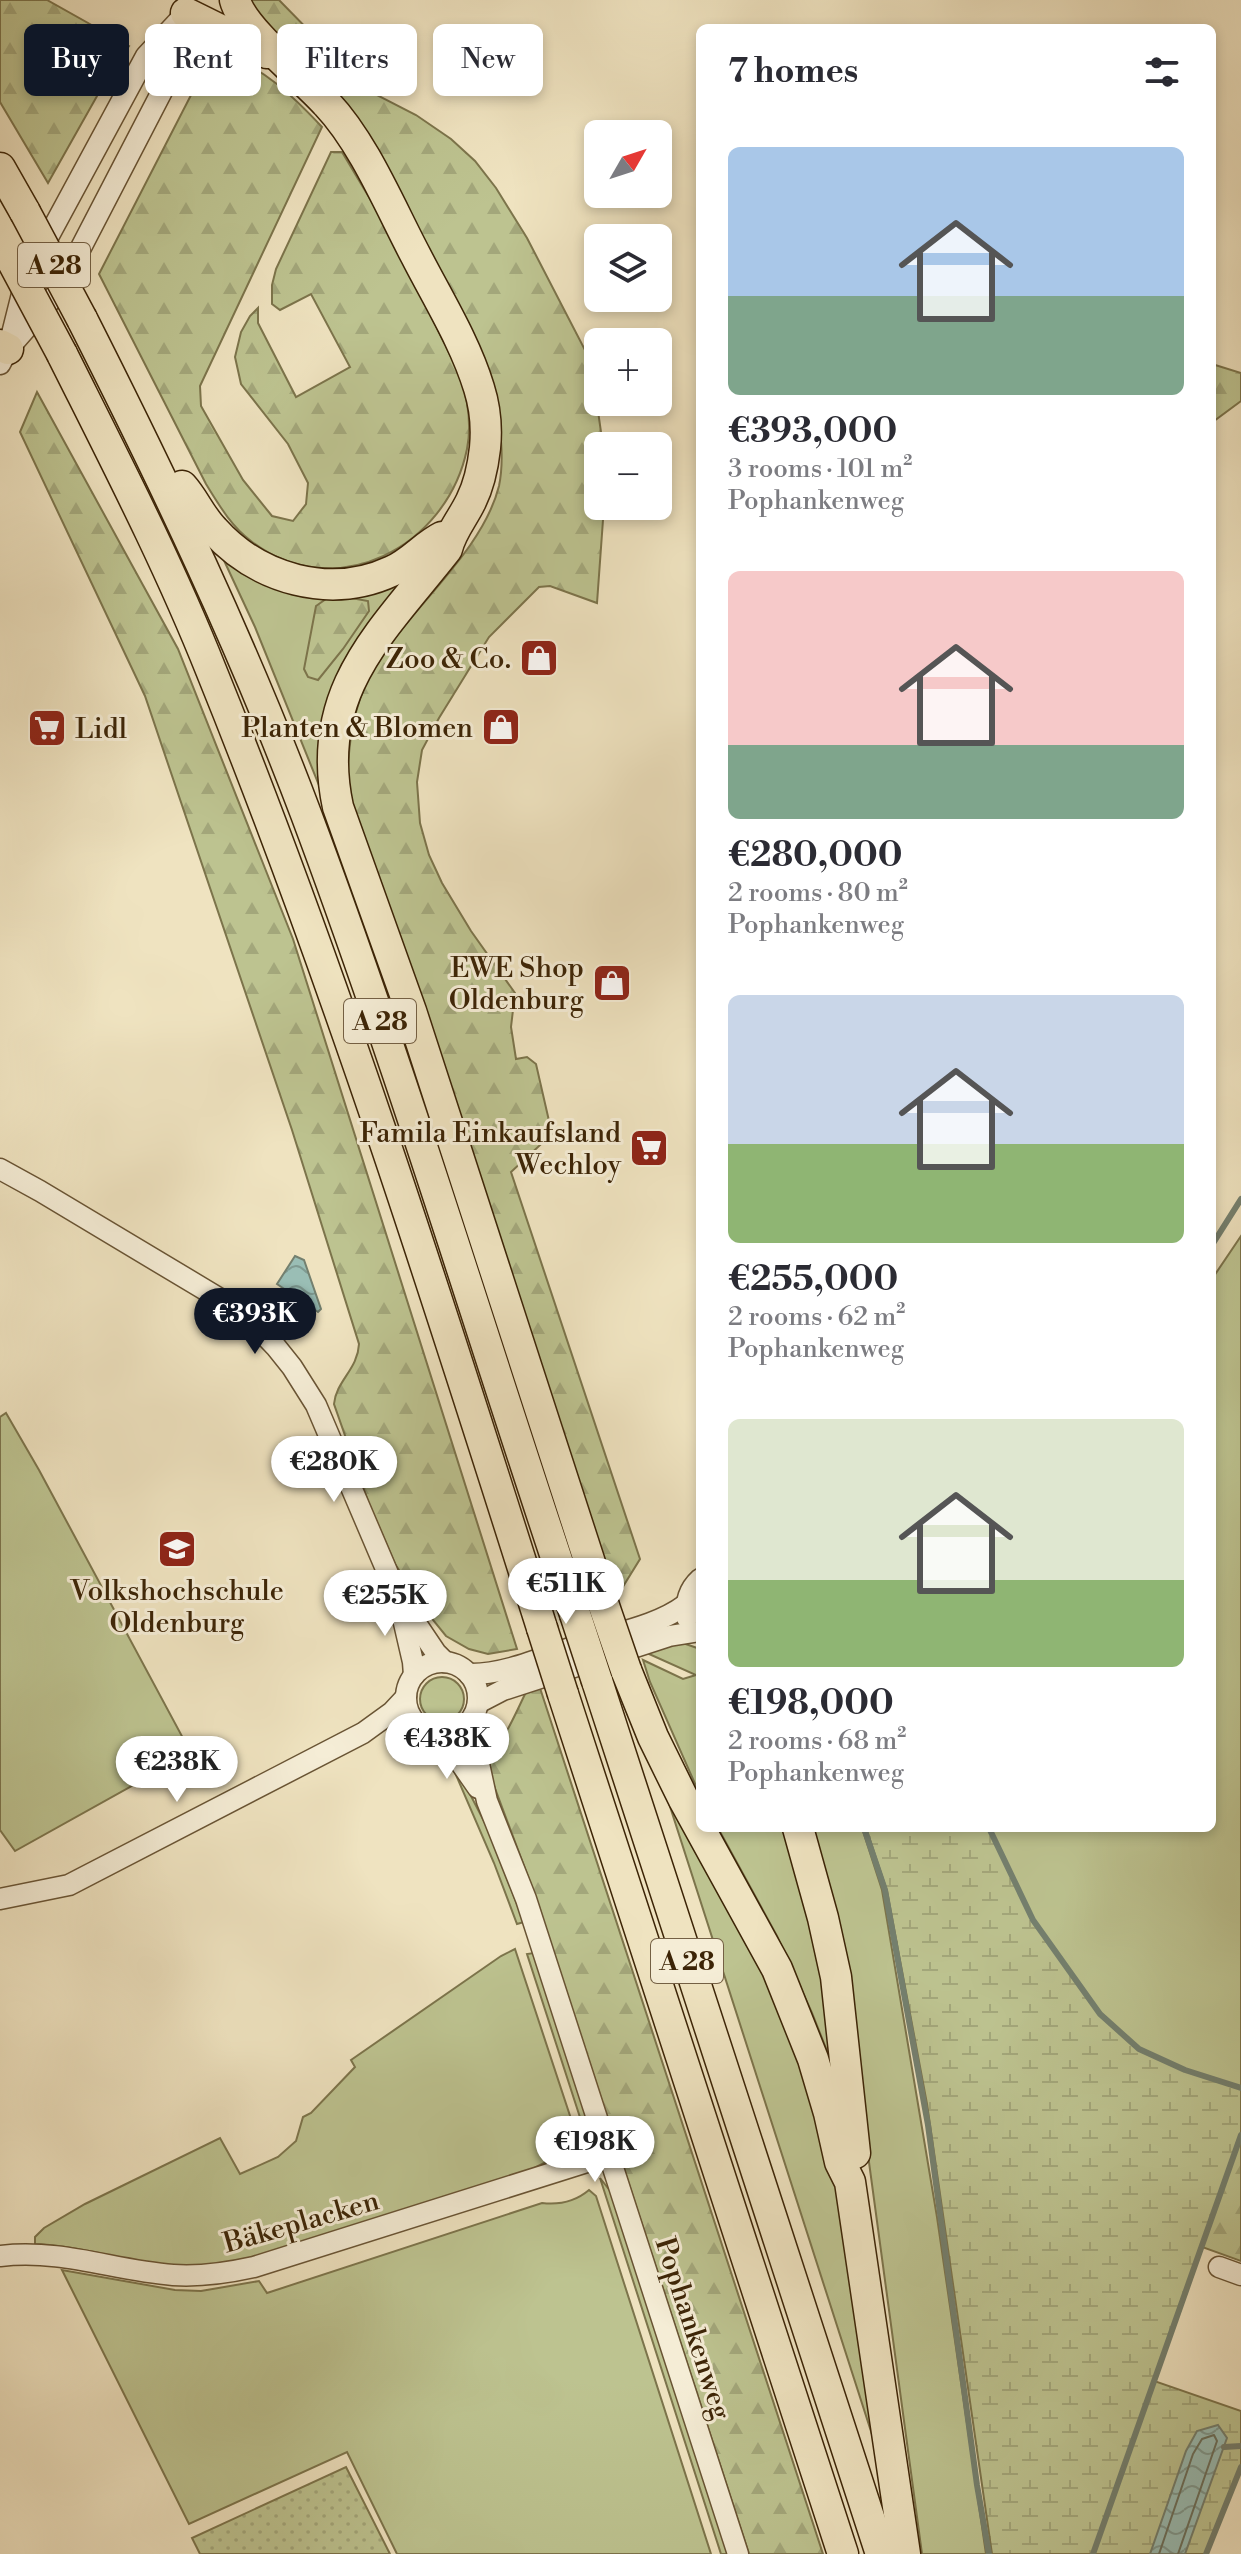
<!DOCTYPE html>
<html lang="en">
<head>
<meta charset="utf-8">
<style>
	body { margin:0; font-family:"Libre Bodoni",serif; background:#f7f7f7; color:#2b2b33; height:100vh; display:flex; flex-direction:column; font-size:30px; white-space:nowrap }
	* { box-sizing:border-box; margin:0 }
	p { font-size:26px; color:#7c7c81 }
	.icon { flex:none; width:44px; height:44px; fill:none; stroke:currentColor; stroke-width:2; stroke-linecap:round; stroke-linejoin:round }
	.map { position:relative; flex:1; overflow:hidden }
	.panel { position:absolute; left:696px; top:24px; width:520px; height:1808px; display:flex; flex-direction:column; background:#fff; border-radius:12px; box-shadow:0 4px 12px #0003 }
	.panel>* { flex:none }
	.banner { position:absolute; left:24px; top:24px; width:552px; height:72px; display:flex; gap:16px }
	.needle { width:52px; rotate:51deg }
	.buttons { position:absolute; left:584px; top:120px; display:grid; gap:16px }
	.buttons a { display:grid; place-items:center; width:88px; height:88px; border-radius:12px; background:#fff; box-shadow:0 4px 12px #0003; font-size:40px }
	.price { position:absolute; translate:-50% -68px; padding:0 18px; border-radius:28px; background:#fff; color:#222; font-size:26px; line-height:52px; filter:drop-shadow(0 2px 4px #0008) }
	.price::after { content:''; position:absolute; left:50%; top:48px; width:24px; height:18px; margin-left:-12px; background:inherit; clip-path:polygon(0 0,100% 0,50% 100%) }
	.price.on { background:#111827; color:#fff }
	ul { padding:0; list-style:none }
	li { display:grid; align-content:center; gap:16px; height:424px; padding:0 32px }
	li span { display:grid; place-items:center; height:248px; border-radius:12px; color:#555 }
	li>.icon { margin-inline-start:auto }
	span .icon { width:144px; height:144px; fill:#fffc; stroke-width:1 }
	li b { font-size:34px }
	h2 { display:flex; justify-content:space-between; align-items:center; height:96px; padding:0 32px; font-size:34px }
	.pill { padding:0 28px; border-radius:12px; background:#fff; box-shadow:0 4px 12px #0003; font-size:28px; line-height:72px }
	.pill.on { background:#111827; color:#fff }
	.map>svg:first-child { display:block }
	.grass { fill:#bdc390; stroke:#7c744b; stroke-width:2 }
	.forest { fill:url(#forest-firs); stroke:#7c744b; stroke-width:2 }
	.wetland { fill:url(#wetland-marsh); stroke:#7c744b; stroke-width:2 }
	.garden { fill:url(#garden-dots); stroke:#7c744b; stroke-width:2 }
	.water { fill:url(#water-waves); stroke:#74806f; stroke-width:2 }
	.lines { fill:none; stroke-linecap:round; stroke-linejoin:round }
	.shore { stroke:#6b715e; stroke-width:2 }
	.stream { stroke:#74806f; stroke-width:6 }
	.minor-casing { stroke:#695434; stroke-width:23 }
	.highway-casing { stroke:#3c2406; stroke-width:33 }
	.minor { stroke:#f5edd6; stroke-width:20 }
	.highway { stroke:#efe3c0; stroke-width:30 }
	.highway-bridge-casing { stroke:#3c2406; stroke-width:33; stroke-linecap:butt }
	.highway-bridge { stroke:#efe3c0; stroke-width:30 }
	.labels { text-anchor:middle; stroke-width:6; stroke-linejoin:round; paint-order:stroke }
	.shield { fill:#f5edd6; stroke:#746044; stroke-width:2 }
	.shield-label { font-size:26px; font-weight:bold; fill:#3c2406 }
	.poi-label { font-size:28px; fill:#3c2406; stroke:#f5edd6; text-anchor:end }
	.street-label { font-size:28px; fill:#3c2406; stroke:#f5edd6 }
</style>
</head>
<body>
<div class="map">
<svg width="1241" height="2554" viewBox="0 0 1241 2554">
	<defs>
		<pattern id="forest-firs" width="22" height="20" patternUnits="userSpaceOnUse" patternTransform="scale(2)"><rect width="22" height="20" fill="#bdc390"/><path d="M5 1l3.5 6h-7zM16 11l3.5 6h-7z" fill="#a3a77b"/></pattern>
		<pattern id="wetland-marsh" width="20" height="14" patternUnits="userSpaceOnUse" patternTransform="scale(2)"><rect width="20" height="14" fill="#bdc390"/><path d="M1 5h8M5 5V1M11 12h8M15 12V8" fill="none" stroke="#a3a77b"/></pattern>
		<pattern id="garden-dots" width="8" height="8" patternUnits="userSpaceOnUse" patternTransform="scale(2)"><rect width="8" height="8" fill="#bdc390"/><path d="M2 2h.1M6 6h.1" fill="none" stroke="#a3a77b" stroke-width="1.8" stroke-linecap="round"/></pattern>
		<pattern id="water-waves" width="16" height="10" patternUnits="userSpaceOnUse" patternTransform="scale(2)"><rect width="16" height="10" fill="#9abeb5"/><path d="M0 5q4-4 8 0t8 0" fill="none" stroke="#7f9a91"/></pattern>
	</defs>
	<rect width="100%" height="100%" fill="#efe3c0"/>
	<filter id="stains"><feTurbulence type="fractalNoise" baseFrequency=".0025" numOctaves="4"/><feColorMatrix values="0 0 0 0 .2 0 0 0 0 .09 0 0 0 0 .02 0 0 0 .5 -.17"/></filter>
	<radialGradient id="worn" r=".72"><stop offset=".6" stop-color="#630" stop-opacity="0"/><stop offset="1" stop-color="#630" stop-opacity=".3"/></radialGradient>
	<g class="grass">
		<polygon points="221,554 248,567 407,572 375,627 327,805 255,627"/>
		<polygon points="1241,1236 1241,2088 1185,2070 1139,2049 1100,2014 1033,1920 989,1828 1212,1828 1212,1279"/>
		<polygon points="6,1413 39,1470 191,1753 15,1851 0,1830 0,1417"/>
		<polygon points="680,1642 700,1649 700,1795 650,1682 643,1660 683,1679 696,1675 649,1654 648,1650"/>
		<circle cx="442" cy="1699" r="22"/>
		<polygon points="656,1763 774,1977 831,2149 877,2450"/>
		<polygon points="456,1767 487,1827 524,1922 517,1924 494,1863 453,1768"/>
		<polygon points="718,1828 788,1828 810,1898 839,2081 812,2013 777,1936"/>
		<polygon points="812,1828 862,1828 882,1890 937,2217 986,2554 922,2554 866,2140"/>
		<path d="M515 1949 576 2134C575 2155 547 2159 531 2170L252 2258C228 2263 202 2268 177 2266 129 2263 84 2246 35 2244V2237L44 2228 85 2204 220 2138 240 2174 278 2157 296 2141 303 2117 311 2113 355 2067 351 2060 501 1956Z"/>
		<polygon points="534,1953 589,2122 588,2142 527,1954"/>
		<polygon points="600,2178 611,2192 728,2554 721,2554"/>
		<path d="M589 2190 596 2196 711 2554H397L347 2452 189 2524 62 2270 175 2290 201 2291 259 2281 267 2293 542 2203C559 2205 576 2201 589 2190Z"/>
	</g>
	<g class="forest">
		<polygon points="0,0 47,0 129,46 110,73 48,183 0,102"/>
		<path d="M245 0H279L367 90 416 115 451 139 475 161 496 188 527 238 585 350 597 404 603 446H598V506H604L597 603 550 586 539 587 489 637 439 718 422 750 417 782 420 823 429 855 442 883 471 931 515 993 511 1027 516 1059 527 1057 536 1064 552 1134 511 1172 640 1559 616 1598 347 791C348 750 351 709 372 672 406 611 482 554 499 486 504 462 501 437 498 413L367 134 337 91 264 28Z"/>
		<path d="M220 53C261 65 294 97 322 127L200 386 201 406 243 480 272 516 293 521 306 504 308 483 288 444 241 384 235 357 241 332 250 316 258 308V323L296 397 350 367 311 294 280 310 272 304V285L276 269 331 152H342L388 229 461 377C468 401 472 425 467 449 447 547 335 606 251 541 231 526 219 505 206 484L99 274 208 62 213 55Z"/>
		<polygon points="1212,364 1241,373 1241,401 1214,421 1212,421"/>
		<path d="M37 392 178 649 293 939 517 1649 488 1654 469 1649 446 1636 433 1620 395 1564 369 1504 334 1404C336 1381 358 1369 359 1344L292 1130 145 696 20 432Z"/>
		<polygon points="351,598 368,601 369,611 343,649 318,680 308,677 304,669 316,606 326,599"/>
		<path d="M540 1688 823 2554H749L536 1898 484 1759C502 1748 517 1710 527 1690Z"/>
		<polygon points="1241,2130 1241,2261 1202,2247"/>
	</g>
	<polygon class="wetland" points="866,1828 989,1828 1033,1920 1100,2014 1139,2049 1185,2070 1241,2088 1241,2135 1154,2381 1241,2411 1241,2467 1206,2554 992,2554 927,2104 887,1891"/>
	<polygon class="garden" points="346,2467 390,2554 200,2554 192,2538"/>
	<g class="water">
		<polygon points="295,1256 304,1260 321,1309 318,1312 277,1284"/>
		<polygon points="1218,2425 1227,2438 1185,2554 1150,2554 1186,2451 1197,2431"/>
	</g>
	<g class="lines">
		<polyline class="shore" points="1159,2554 1193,2454 1202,2439 1214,2435 1217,2441 1178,2554"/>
		<g class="stream">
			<polyline points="1212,1245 1241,1199"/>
			<polyline points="864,1828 885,1890 928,2125 977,2485 989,2554"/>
			<polyline points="989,1828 1033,1920 1100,2014 1139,2049 1185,2070 1241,2088"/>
			<polyline points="1224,2447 1241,2446"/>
			<polyline points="1093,2554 1241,2135"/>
			<polyline points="1206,2554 1241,2467"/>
		</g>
		<g class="minor-casing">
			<g id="minor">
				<polyline points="10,342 26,278 146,56 185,14"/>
				<polyline points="0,364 8,349 58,292 172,72 186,13"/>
				<polyline points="0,1169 40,1191 222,1300 252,1322 276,1347 292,1367 316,1405 398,1597 413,1662 414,1675"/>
				<polyline points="405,1607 436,1653 445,1662"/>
				<path d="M687 1618C685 1603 688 1590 700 1579"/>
				<circle cx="442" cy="1698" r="36"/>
				<path d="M469 1674C506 1675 547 1655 582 1644 615 1633 657 1626 685 1605"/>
				<polyline points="478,1703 503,1690 669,1636 694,1632"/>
				<polyline points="470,1722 487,1801 526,1899 738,2554"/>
				<polyline points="441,1735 478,1788"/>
				<polyline points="0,1899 69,1885 363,1733 392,1712 406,1697"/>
				<path d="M0 2256C63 2249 112 2270 173 2275 201 2277 227 2273 254 2267L609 2155"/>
				<polyline points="1219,2267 1241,2275"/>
			</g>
		</g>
		<g class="highway-casing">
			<g id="highway">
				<path d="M235 0C242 29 306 80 327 104 364 143 391 209 416 256 438 299 465 342 479 388 485 407 487 428 485 448 483 466 479 485 471 501 463 518 451 531 447 549 382 632 313 691 338 807L411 1011 603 1603"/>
				<polyline points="186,13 267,53"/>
				<polyline points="0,168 25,212"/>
				<path d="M82 319C164 481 242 644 306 814 405 1078 485 1348 575 1614"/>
				<polyline points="0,345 8,349"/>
				<path d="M62 354C114 458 168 562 211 670 338 983 440 1306 542 1628"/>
				<path d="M182 486C194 499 201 517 214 530 258 579 330 600 392 571 411 563 424 546 442 537"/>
				<polyline points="626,1670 653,1737 683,1798 777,1969 813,2059 829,2113 840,2162 850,2182 905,2554"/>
				<polyline points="597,1681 881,2554"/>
				<polyline points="563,1694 843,2554"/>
				<polyline points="798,1828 823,1918 836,1977 855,2153"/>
			</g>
		</g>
		<use href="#minor" class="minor"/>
		<use href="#highway" class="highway"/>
		<g class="highway-bridge-casing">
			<g id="highway-bridge">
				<polyline points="25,212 82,319"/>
				<polyline points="7,251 62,354"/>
				<polyline points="603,1603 626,1670"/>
				<polyline points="575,1614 597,1681"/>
				<polyline points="542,1628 563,1694"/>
			</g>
		</g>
		<use href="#highway-bridge" class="highway-bridge"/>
	</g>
	<defs>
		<g id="shop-square" transform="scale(2)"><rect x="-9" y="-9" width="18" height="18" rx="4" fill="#8f2418" stroke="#f5edd6"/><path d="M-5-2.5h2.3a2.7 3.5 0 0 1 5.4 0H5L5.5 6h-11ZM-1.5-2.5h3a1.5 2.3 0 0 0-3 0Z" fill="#fff"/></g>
		<g id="supermarket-square" transform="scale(2)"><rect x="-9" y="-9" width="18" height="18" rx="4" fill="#8f2418" stroke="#f5edd6"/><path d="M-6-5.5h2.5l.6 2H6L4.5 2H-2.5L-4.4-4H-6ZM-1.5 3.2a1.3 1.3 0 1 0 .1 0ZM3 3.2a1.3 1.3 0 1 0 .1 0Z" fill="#fff"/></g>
		<g id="university-square" transform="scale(2)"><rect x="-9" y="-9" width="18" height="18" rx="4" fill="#8f2418" stroke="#f5edd6"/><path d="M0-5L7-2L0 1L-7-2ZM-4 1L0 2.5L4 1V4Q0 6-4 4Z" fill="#fff"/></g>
	</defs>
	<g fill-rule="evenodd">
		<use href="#shop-square" x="539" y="658"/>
		<use href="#shop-square" x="501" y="727"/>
		<use href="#supermarket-square" x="47" y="728"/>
		<use href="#shop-square" x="612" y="983"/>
		<use href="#supermarket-square" x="649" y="1148"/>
		<use href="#university-square" x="177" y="1549"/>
	</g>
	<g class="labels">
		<g class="shield">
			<rect x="18" y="243" width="72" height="44" rx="6"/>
			<rect x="344" y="999" width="72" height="44" rx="6"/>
			<rect x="651" y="1939" width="72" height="44" rx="6"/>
		</g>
		<g class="shield-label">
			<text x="54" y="274">A 28</text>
			<text x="380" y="1030">A 28</text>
			<text x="687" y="1970">A 28</text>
		</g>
		<g class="poi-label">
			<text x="511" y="668">Zoo &amp; Co.</text>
			<text x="473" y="737">Planten &amp; Blomen</text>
			<text x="75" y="738" text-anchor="start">Lidl</text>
			<text x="584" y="977">EWE Shop<tspan x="584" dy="32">Oldenburg</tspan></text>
			<text x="621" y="1142">Famila Einkaufsland<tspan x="621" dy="32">Wechloy</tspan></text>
			<text x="177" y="1600" text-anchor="middle">Volkshochschule<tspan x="177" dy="32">Oldenburg</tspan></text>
		</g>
		<g class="street-label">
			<text transform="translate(301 2221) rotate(-16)" y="10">Bäkeplacken</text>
			<text transform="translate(694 2328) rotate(72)" y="10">Pophankenweg</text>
		</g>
	</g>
	<rect width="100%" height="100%" filter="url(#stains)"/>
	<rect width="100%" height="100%" fill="url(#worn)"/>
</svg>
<div class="buttons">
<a><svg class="needle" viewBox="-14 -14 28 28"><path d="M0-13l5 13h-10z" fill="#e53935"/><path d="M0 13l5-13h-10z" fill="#7c7c81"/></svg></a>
<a><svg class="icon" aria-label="layers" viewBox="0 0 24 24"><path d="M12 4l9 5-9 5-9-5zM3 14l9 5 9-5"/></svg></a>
<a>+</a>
<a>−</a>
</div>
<b class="price on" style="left:255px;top:1356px">€393K</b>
<b class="price" style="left:334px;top:1504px">€280K</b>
<b class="price" style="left:566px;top:1626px">€511K</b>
<b class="price" style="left:385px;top:1638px">€255K</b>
<b class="price" style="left:447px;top:1781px">€438K</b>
<b class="price" style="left:177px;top:1804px">€238K</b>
<b class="price" style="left:595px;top:2184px">€198K</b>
<div class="banner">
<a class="pill on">Buy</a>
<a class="pill">Rent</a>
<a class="pill">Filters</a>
<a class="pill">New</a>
</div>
<section class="panel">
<h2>7 homes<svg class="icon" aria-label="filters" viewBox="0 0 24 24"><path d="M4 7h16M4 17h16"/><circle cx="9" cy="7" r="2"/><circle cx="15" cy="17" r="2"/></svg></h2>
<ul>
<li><span style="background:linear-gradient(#a9c7e8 60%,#7fa58c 0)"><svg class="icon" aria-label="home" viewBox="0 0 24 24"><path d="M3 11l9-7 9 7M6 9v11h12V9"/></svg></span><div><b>€393,000</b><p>3 rooms · 101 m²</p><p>Pophankenweg</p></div></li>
<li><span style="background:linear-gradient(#f6c9c9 70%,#7fa58c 0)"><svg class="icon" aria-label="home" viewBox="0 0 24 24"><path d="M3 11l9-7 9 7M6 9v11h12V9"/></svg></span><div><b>€280,000</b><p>2 rooms · 80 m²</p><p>Pophankenweg</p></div></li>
<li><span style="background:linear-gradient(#c9d6e8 60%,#8fb573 0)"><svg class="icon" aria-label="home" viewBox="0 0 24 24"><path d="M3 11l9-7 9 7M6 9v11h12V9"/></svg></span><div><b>€255,000</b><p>2 rooms · 62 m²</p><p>Pophankenweg</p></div></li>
<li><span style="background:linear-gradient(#dfe7d0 65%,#8fb573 0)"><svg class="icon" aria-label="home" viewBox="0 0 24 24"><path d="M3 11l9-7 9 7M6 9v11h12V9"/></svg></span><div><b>€198,000</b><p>2 rooms · 68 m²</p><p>Pophankenweg</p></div></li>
</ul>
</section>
</div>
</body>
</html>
